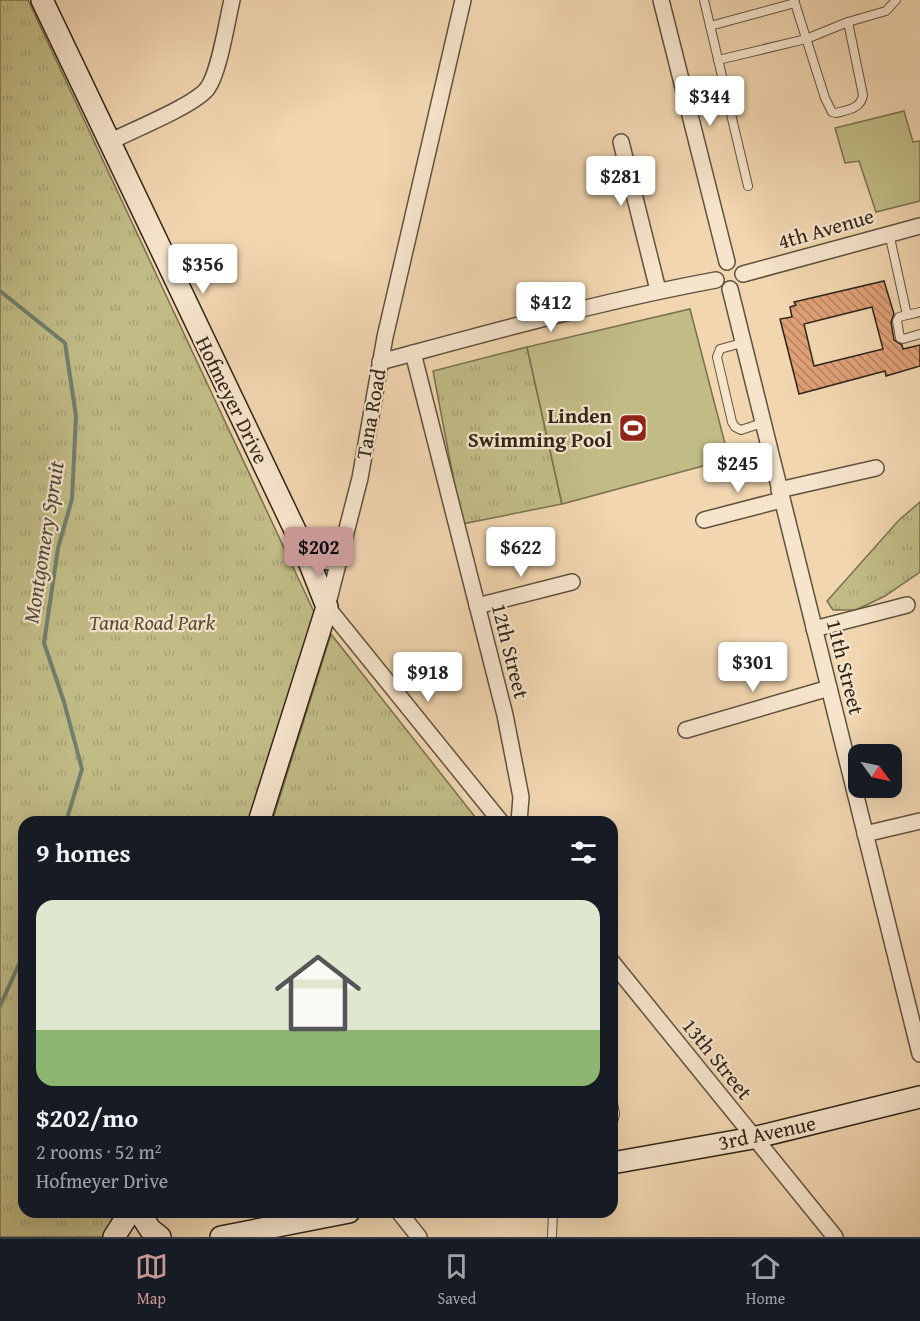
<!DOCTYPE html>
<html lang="en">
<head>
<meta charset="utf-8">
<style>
	body { margin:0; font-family:"Gentium Book Plus",serif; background:#242831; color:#f1f3f6; height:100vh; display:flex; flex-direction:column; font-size:22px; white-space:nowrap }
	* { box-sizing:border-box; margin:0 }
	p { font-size:20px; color:#9ea1a6 }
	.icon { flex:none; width:33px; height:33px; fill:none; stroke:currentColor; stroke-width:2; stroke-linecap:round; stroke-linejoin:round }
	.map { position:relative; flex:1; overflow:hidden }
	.side { position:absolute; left:18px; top:816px; width:600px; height:402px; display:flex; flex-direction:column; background:#171b24; border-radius:18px; box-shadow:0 6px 24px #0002 }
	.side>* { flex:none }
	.needle { width:39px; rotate:123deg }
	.tools { position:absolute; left:848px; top:744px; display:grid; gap:12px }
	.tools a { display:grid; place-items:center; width:54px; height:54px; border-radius:12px; background:#171b24; box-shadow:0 6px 24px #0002; font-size:30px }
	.price { position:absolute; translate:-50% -51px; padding:0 14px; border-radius:6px; background:#fff; color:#222; font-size:20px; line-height:39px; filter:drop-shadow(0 2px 3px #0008) }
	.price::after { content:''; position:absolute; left:50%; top:36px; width:18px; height:14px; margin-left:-9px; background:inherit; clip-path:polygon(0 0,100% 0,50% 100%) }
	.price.selected { background:#c59692; color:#111 }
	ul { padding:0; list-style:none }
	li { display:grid; align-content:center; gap:12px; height:318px; padding:0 18px }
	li+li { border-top:2px solid #363941 }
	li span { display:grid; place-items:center; height:186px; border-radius:18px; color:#555 }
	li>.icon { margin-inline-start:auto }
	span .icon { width:108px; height:108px; fill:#fffc; stroke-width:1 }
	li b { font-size:26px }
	h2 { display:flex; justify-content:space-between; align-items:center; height:72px; padding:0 18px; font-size:26px }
	.dock { display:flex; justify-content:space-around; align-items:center; height:84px; border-top:2px solid #363941; background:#171b24; font-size:16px; color:#9ea1a6 }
	.dock a { display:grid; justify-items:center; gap:3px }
	.dock .selected { color:#c59692 }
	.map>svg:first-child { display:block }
	.park { fill:url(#park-tufts); stroke:#79714f; stroke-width:1.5 }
	.pitch { fill:#c1bc86; stroke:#79714f; stroke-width:1.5 }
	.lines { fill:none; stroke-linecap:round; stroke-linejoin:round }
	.stream { stroke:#717f6d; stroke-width:4 }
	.building { fill:url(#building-back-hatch); stroke:#312618; stroke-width:1.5; fill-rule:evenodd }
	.service-casing { stroke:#61523e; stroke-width:10 }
	.minor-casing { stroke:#61523e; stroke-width:18 }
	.secondary-casing { stroke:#312618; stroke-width:24 }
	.service { stroke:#f6e4cc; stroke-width:8 }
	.minor { stroke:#f6e4cc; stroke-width:15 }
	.secondary { stroke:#f6e4cc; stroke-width:21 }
	.labels { text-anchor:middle; stroke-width:4.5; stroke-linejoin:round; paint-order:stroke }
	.street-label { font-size:21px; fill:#312618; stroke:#f6e4cc }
	.poi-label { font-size:21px; font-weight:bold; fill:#312618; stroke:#f6e4cc; text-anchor:end }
	.park-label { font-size:21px; font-style:italic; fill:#554c34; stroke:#f6e4cc }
	.water-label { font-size:22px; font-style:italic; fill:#4c4b3c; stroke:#f6e4cc }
</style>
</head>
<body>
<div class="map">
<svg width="920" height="1237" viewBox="0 0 920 1237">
	<defs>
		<pattern id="park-tufts" width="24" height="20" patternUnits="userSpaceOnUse" patternTransform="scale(1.5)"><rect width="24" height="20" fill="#c1bc86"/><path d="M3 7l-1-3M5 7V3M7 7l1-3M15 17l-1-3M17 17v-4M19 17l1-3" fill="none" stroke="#a6a173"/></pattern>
		<pattern id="building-back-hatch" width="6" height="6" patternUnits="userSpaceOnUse" patternTransform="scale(1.5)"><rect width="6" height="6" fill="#dfa078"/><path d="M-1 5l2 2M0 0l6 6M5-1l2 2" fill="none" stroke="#b58261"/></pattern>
	</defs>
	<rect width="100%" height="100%" fill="#f1d6b0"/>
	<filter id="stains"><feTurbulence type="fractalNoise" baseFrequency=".00333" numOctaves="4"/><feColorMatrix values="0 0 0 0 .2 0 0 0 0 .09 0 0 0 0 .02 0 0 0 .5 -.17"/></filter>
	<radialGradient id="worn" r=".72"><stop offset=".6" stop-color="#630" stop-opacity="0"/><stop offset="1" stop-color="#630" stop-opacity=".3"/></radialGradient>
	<g class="park">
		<polygon points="0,0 28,0 314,612 250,822 24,822 24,1212 124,1212 116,1237 0,1237"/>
		<polygon points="527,347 562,504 462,524 433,371"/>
		<polygon points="920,502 920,572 885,596 856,610 833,610 827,601 899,520"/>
		<polygon points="331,634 479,822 272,822"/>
	</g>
	<g class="pitch">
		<polygon points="904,111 913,142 920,141 920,201 876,212 859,161 845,163 835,128"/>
		<polygon points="690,309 729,459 562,504 527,347"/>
	</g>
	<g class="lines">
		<g class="stream">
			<polyline points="0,291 65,343 76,416 72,499 58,548 44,643 64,702 82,769 66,822"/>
			<polyline points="0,1006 24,953"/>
		</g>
	</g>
	<path class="building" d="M884 281 894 314 891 322 894 340 902 345 903 349 920 345V366L886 376 885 371 799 394 780 319 792 317 790 307 796 305 794 302ZM872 307 883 349 814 366 804 324Z"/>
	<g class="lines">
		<g class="service-casing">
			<g id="service">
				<polyline points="704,0 748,186"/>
				<path d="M794 0 825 98 832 112 836 113C847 110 861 109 863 95L848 22"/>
				<polyline points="710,26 795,3"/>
				<polyline points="718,60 806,39 848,22 886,11 896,0"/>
				<polyline points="889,233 907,315 920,312"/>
				<polyline points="907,315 899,317 897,321 900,338 903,339 920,334"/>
				<polyline points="742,343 720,349 717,357 732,422 735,427 741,430 762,423"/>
				<polyline points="612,1097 615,1114 612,1126"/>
				<polyline points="552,1237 553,1212"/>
			</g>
		</g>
		<g class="minor-casing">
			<g id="minor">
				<polyline points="463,0 385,337 360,478 327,607 501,822"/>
				<polyline points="661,0 727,262"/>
				<path d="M109 142C131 131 193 106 207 89 219 74 227 21 232 0"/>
				<polyline points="621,142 658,290"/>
				<polyline points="743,274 920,226"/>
				<polyline points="730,289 920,1054"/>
				<polyline points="413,353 505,715 521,797 519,822"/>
				<path d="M380 362C492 332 602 301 716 280"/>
				<polyline points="779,490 876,468"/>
				<polyline points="704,520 781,500"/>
				<polyline points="477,606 572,582"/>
				<polyline points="814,629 907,605"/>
				<polyline points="686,730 829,688"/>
				<polyline points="865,834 920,821"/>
				<polyline points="612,962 835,1237"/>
				<polyline points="399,1212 419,1237"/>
			</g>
		</g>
		<g class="secondary-casing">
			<g id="secondary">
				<polyline points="42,0 304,549 327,607 259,822"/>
				<path d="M304 549C316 559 327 562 341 555"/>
				<polyline points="612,1163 753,1138 920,1097"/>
				<polyline points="139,1212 150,1229 160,1237"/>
				<polyline points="114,1237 130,1212"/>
				<polyline points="221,1237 349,1212"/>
			</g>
		</g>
		<use href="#service" class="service"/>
		<use href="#minor" class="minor"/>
		<use href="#secondary" class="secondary"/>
	</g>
	<defs>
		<g id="stadium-square" transform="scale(1.5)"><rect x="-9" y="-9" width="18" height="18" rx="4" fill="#8f2418" stroke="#f6e4cc"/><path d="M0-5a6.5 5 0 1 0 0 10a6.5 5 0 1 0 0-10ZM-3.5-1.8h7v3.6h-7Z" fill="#fff"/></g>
	</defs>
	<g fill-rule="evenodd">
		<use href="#stadium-square" x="633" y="428"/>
	</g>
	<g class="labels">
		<g class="street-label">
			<text transform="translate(826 229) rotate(-16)" y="7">4th Avenue</text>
			<text transform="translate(232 400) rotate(64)" y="7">Hofmeyer Drive</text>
			<text transform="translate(371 414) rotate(-80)" y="7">Tana Road</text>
			<text transform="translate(510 651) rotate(76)" y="7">12th Street</text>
			<text transform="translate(845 667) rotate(76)" y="7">11th Street</text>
			<text transform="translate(717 1059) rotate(51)" y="7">13th Street</text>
			<text transform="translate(767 1133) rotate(-12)" y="7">3rd Avenue</text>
		</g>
		<g class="poi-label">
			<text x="612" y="423">Linden<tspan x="612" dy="24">Swimming Pool</tspan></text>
		</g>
		<g class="park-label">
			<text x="152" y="630">Tana Road Park</text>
		</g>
		<g class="water-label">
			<text transform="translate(43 542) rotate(-81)" y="8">Montgomery Spruit</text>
		</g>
	</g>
	<rect width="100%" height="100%" filter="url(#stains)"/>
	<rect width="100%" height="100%" fill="url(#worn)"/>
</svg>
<div class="tools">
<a><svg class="needle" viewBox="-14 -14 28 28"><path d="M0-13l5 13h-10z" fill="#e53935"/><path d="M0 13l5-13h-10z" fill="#9ea1a6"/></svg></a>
</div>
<b class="price" style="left:710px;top:127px">$344</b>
<b class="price" style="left:621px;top:207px">$281</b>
<b class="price" style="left:203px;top:295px">$356</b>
<b class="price" style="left:551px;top:333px">$412</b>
<b class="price" style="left:738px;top:494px">$245</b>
<b class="price selected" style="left:319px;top:578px">$202</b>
<b class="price" style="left:521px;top:578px">$622</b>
<b class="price" style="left:753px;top:693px">$301</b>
<b class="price" style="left:428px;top:703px">$918</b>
<section class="side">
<h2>9 homes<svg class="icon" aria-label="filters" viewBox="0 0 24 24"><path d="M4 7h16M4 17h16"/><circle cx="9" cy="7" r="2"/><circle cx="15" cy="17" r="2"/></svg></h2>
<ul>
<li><span style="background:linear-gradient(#dfe7d0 70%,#8fb573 0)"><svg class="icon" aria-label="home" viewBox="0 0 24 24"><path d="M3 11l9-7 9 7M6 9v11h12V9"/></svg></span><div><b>$202/mo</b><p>2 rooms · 52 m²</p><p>Hofmeyer Drive</p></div></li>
</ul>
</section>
</div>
<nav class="dock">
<a class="selected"><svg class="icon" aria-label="map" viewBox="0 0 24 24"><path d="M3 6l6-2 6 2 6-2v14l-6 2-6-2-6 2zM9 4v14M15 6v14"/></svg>Map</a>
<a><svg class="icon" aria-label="saved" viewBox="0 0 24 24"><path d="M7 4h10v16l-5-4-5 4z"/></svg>Saved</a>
<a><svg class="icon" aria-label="home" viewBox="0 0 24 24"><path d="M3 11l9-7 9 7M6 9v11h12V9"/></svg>Home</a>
</nav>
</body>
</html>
